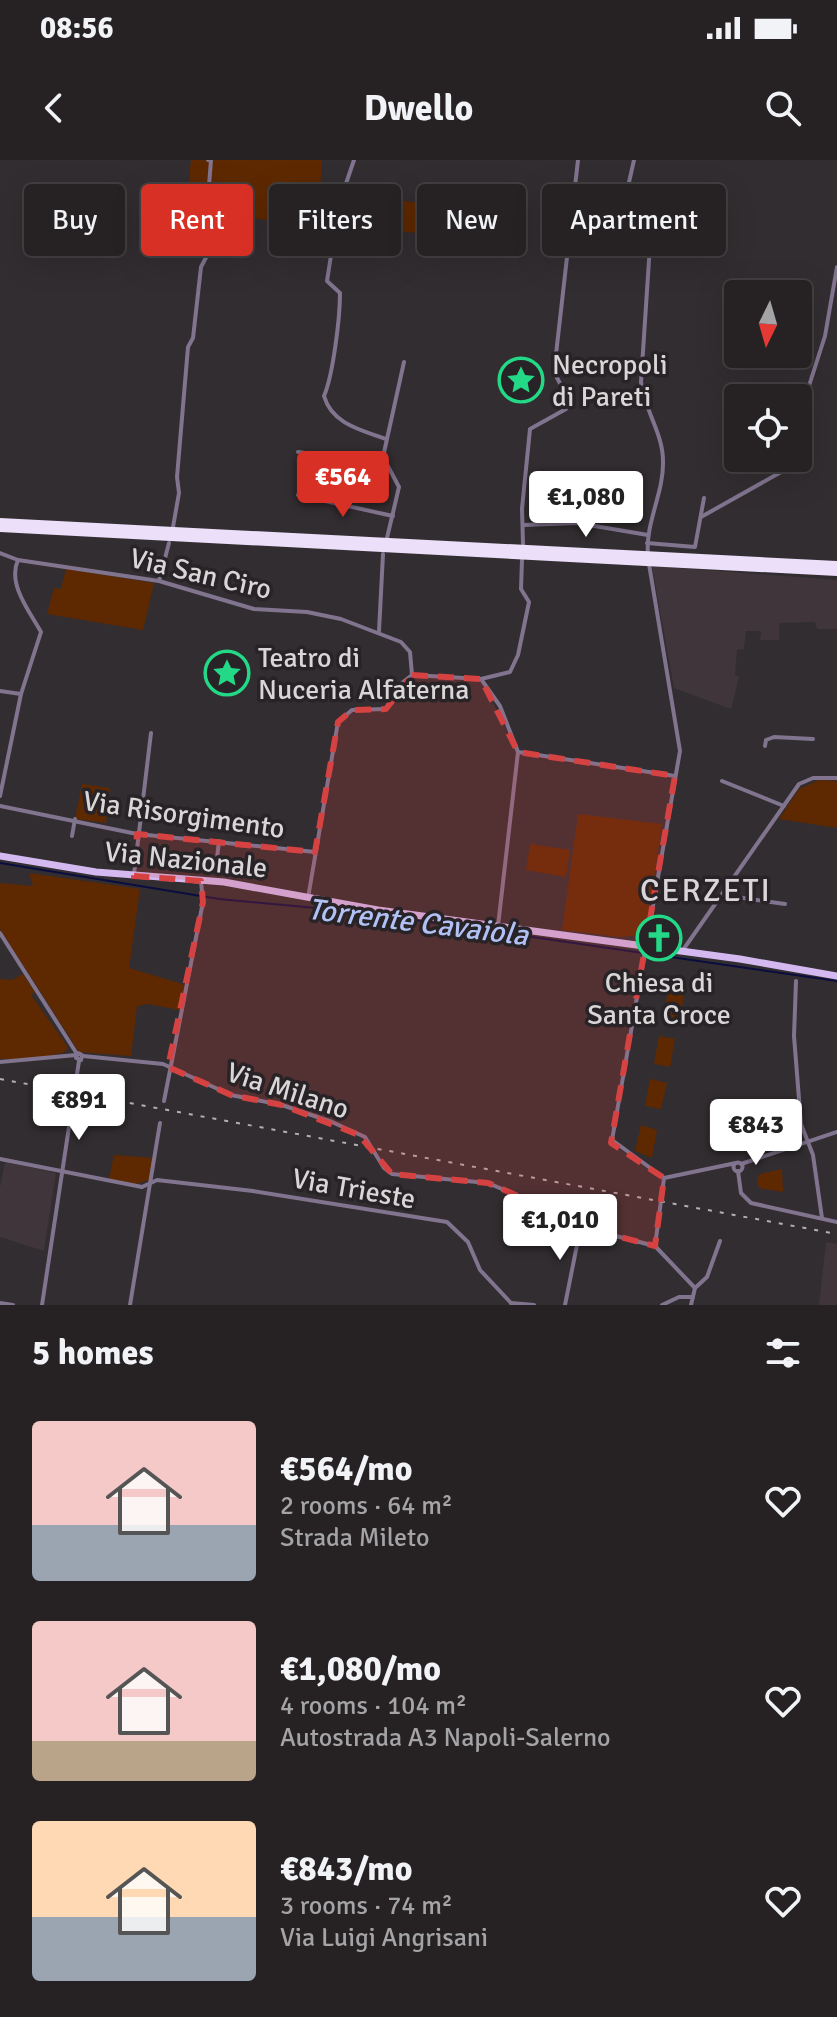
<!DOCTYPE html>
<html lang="en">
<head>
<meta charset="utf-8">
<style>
	body { margin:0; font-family:Signika,sans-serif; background:#322f31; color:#f1f3f6; height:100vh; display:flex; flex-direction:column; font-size:30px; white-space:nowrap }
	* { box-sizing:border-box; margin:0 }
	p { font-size:26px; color:#a4a4a6 }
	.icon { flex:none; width:44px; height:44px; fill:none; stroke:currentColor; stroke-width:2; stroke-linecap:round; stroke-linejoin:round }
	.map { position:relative; height:1145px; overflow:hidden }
	.details { display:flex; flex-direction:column; background:#262224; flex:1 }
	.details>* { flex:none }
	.banner { position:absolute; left:24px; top:24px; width:790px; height:72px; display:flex; gap:16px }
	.needle { width:52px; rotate:185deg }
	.buttons { position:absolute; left:724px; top:120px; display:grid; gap:16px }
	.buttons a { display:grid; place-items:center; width:88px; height:88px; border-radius:8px; background:#262224; box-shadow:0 8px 32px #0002,0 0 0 2px #423f41; font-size:40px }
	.price { position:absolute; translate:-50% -68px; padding:0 18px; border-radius:8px; background:#fff; color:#222; font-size:26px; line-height:52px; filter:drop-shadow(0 2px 4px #0008) }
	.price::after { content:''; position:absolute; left:50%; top:48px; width:24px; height:18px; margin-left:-12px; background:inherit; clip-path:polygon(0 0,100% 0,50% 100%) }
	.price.active { background:#d93025; color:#fff }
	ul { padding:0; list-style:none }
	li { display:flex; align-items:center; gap:24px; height:200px; padding:0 32px }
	li span { display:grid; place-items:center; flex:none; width:224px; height:160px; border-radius:8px; color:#555 }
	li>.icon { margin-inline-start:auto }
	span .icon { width:96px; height:96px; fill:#fffc; stroke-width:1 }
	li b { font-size:34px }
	h2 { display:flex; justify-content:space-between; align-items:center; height:96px; padding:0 32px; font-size:34px }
	.pill { padding:0 28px; border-radius:8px; background:#262224; box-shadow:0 8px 32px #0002,0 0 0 2px #423f41; font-size:28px; line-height:72px }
	.pill.active { background:#d93025; color:#fff }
	.status { display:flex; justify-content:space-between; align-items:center; height:56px; padding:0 40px; background:#262224; direction:ltr }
	.status svg { height:22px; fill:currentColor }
	header { display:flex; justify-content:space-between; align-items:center; height:104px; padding:0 32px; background:#262224; font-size:36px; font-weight:700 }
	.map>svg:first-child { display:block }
	.built { fill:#3f353b }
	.green { fill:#5e2900 }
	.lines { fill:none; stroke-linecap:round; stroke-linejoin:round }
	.stream { stroke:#0b0d40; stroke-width:2 }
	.minor { stroke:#81748f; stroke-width:4 }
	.primary { stroke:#d4b9f0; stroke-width:7 }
	.motorway { stroke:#ebdff9; stroke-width:8 }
	.rail { stroke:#b4b1b2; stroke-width:2; stroke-dasharray:4 8; stroke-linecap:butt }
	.marked { fill:#d64242; fill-opacity:0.2; stroke:#d64242; stroke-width:6; stroke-dasharray:16 10; stroke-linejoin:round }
	.labels { text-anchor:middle; stroke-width:7; stroke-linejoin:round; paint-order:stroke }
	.poi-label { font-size:28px; fill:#d9d6d7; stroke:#282326; text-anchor:start }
	.street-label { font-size:28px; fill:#d9d6d7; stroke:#282326 }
	.water-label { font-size:30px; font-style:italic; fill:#b2c1f5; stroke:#282326 }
	.quarter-label { font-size:32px; letter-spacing:2px; fill:#dbd4d8; stroke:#282326 }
</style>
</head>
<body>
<div class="status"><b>08:56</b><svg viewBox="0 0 49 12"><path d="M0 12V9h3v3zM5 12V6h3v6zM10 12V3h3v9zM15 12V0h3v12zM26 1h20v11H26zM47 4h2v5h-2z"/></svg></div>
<header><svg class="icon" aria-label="back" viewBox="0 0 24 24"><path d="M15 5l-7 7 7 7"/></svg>Dwello<svg class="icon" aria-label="search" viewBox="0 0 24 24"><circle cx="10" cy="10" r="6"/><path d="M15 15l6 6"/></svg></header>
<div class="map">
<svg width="837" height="1145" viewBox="0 0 837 1145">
	<rect width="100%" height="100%" fill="#322d30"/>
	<g class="built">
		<polygon points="652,406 837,420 837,469 817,469 815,462 779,463 779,480 760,480 761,471 746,471 744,489 737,490 735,515 739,517 731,549 674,528"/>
		<polygon points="5,1002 56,1013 44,1091 0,1077 0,1027"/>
		<polygon points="826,1082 837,1084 837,1145 819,1145"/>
	</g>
	<g class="green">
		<polygon points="191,0 322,0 320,31 420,43 420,73 186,53"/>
		<polygon points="66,409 154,423 143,470 47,454 54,428 61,429"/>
		<polygon points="819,620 837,621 837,668 779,659 799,629"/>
		<polygon points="82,624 110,628 106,663 75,659"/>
		<polygon points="578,654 662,664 649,752 640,775 619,777 562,770"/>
		<polygon points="530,684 570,690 566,717 526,710"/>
		<polygon points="29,713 140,729 129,808 186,825 179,850 148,844 137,846 131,896 79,892 0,769 0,723 33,726"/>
		<polygon points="23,814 35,832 31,835 68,887 65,892 37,899 0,899 0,819 12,820"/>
		<polygon points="668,832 684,835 679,864 662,860"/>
		<polygon points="659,876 675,879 670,907 654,904"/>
		<polygon points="650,919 667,923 661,949 645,946"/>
		<polygon points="641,965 657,970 652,998 635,991"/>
		<polygon points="114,995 153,998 149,1020 136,1024 109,1019"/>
		<polygon points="782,1009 783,1032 759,1028 757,1020 760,1014"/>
	</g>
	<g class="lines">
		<polyline class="stream" points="0,703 219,739 359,752 837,821"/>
		<g class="minor">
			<path d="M354 0 339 44 327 121 340 133C340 158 333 215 324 236 332 264 361 270 386 279"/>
			<path d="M634 0 625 40 643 66 650 85 641 222C644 249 663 273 663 301 664 333 645 363 648 395"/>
			<polyline points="798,260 825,176 837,107"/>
			<polyline points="298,292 319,295 328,303 324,340"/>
			<polyline points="298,335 393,356"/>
			<polyline points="701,357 790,307 790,298"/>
			<polyline points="524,365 577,363 648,375"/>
			<polyline points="173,367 179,333 177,317 188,187 193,178 201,107 210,90 206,64 211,0 208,0"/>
			<polyline points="387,378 399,327 383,297 404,202"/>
			<polyline points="647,383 695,387 704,338"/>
			<polyline points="523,384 522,349 530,269 566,249 565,233 554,212 578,0"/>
			<polyline points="0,393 18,400 159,421 254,449 307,452 341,459 401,482 410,492 412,515"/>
			<polyline points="649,404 680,591 612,980 664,1018 736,1003"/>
			<polyline points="159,421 169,383"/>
			<polyline points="379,471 383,394"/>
			<polyline points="481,519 500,546 518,592 498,766"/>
			<polyline points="0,531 21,534"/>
			<polyline points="765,586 766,580 774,577 813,579"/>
			<polyline points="518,592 675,616"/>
			<polyline points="722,621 784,646"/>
			<path d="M0 636 21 534 41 472C30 452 7 424 18 400"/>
			<polyline points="0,646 137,674 315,692"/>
			<polyline points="72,676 75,659"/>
			<polyline points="217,698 219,681"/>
			<polyline points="134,714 151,573"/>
			<polyline points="723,735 785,744"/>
			<polyline points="308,738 338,562 352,550 386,549 398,526 412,515 481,519 510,512 518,495 529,442 521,429 522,400"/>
			<polyline points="0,773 77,894"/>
			<polyline points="683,790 799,624 813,618 837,618"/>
			<polyline points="796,821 794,876 801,964 813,995 822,1058"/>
			<polygon points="78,893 82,895 81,900 76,898"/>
			<polyline points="83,896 163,904 231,935 282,945 332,962 365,977 384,1008 392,1014 488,1023 604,1073 655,1086"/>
			<polyline points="0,902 76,895"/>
			<polyline points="164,941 203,742 201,721"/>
			<polyline points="0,999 142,1027 157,1020 253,1031 447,1062 468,1082 480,1110 511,1143"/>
			<circle cx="738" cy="1007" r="4.5"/>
			<polyline points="741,1004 837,972"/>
			<polyline points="738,1011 741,1033 751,1043 837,1062"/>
			<polyline points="664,1018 655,1086 695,1128"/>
			<polyline points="0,1143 13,1145"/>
			<polyline points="511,1143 534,1145"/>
			<polyline points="42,1145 79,901"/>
			<polyline points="130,1145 160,963"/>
			<polyline points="565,1145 581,1065"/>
			<polyline points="662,1145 679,1137 693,1137"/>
			<polyline points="691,1145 695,1128 707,1117 720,1081"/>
		</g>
		<polyline class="primary" points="0,696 96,712 224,722 378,750 740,799 837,816"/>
		<g class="motorway">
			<polyline points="0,362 837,405"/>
			<polyline points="0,368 837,412"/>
		</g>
		<polyline class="rail" points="0,919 837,1074"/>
	</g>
	<path class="marked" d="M412 515 481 519 518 592 675 616 611 983 664 1018 655 1086 604 1073 488 1023 392 1014 359 975 282 945 231 935 168 907 203 742 201 721 134 716 137 674 315 692 338 562 352 550 386 549Z"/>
	<defs>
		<g id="sight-ring" transform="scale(2.3)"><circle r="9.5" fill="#282326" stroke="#23d886" stroke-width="1.5"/><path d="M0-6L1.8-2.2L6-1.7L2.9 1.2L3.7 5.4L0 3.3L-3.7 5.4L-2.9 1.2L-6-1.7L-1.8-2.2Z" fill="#23d886"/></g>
		<g id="church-ring" transform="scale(2.3)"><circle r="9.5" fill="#282326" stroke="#23d886" stroke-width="1.5"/><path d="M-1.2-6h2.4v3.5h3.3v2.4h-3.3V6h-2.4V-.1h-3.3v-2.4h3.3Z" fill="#23d886"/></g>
	</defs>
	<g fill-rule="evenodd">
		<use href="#sight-ring" x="521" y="220"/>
		<use href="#sight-ring" x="227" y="513"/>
		<use href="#church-ring" x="659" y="778"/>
	</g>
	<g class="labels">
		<g class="poi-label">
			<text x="552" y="214">Necropoli<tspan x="552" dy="32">di Pareti</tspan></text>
			<text x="258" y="507">Teatro di<tspan x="258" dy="32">Nuceria Alfaterna</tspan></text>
			<text x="659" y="832" text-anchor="middle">Chiesa di<tspan x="659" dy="32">Santa Croce</tspan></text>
		</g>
		<g class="street-label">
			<text transform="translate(201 413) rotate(13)" y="10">Via San Ciro</text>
			<text transform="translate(184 654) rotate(8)" y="10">Via Risorgimento</text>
			<text transform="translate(186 699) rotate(6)" y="10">Via Nazionale</text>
			<text transform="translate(288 930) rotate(18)" y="10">Via Milano</text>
			<text transform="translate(354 1028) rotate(10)" y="10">Via Trieste</text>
		</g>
		<g class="water-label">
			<text transform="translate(418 762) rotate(7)" y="10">Torrente Cavaiola</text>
		</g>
		<g class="quarter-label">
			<text x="706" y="741">CERZETI</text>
		</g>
	</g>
</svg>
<div class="buttons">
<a><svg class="needle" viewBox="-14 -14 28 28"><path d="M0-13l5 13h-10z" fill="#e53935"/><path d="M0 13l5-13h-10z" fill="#a4a4a6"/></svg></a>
<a><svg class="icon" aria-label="locate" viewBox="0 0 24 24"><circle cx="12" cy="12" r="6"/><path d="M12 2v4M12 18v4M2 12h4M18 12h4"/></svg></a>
</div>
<b class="price active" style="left:343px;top:359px">€564</b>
<b class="price" style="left:586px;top:379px">€1,080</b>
<b class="price" style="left:79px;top:982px">€891</b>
<b class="price" style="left:756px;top:1007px">€843</b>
<b class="price" style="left:560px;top:1102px">€1,010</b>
<div class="banner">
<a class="pill">Buy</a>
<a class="pill active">Rent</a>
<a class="pill">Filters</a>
<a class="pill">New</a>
<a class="pill">Apartment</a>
</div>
</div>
<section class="details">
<h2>5 homes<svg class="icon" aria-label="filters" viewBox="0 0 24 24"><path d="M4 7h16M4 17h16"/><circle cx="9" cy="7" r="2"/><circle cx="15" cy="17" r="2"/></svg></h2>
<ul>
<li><span style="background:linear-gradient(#f6c9c9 65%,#9aa5b1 0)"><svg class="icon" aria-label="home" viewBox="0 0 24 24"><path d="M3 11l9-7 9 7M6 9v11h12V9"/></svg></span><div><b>€564/mo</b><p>2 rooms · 64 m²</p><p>Strada Mileto</p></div><svg class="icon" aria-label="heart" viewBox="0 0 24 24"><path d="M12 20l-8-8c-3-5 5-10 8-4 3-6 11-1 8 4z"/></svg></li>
<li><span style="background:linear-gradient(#f6c9c9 75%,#b9a48a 0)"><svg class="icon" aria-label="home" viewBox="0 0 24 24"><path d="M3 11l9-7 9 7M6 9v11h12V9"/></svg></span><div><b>€1,080/mo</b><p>4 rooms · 104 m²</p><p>Autostrada A3 Napoli-Salerno</p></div><svg class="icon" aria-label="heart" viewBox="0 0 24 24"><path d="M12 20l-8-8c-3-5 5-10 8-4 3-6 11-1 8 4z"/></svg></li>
<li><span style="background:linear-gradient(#ffd9b3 60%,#9aa5b1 0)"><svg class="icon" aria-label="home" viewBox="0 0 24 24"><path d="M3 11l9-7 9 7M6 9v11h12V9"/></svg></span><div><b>€843/mo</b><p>3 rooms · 74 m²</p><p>Via Luigi Angrisani</p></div><svg class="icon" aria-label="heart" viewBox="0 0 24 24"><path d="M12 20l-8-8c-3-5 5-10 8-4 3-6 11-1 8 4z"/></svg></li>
</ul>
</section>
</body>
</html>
